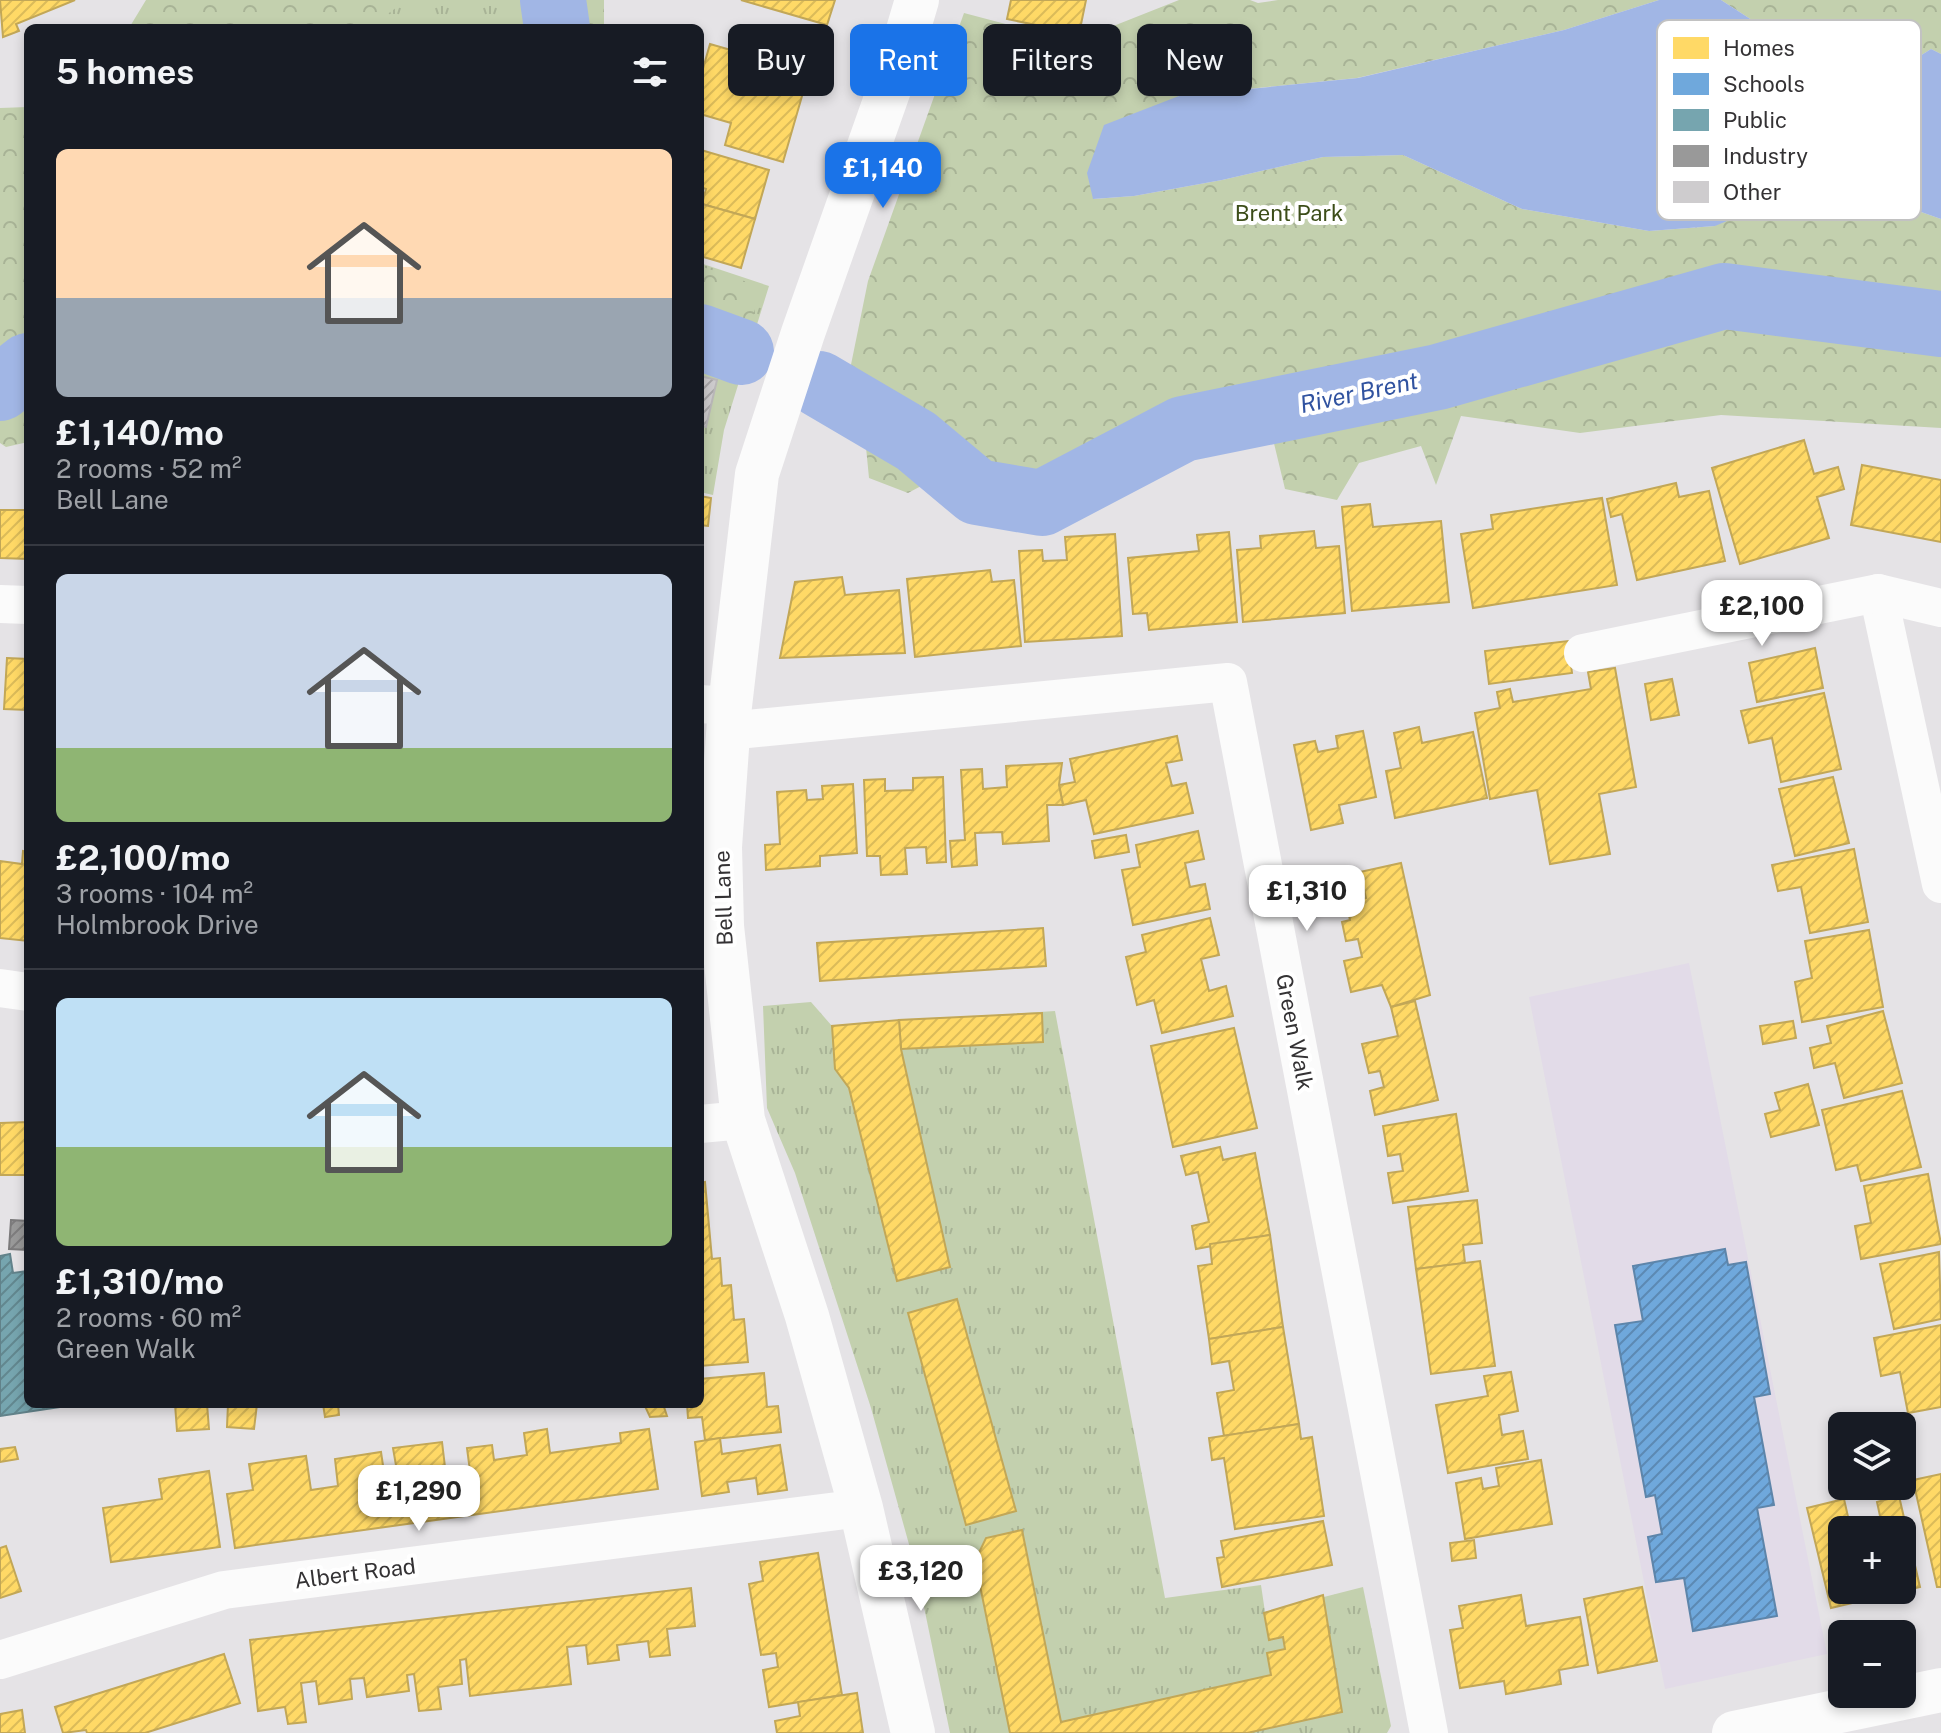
<!DOCTYPE html>
<html lang="en">
<head>
<meta charset="utf-8">
<style>
	body { margin:0; font-family:"Public Sans",sans-serif; background:#242831; color:#f1f3f6; height:100vh; display:flex; flex-direction:column; font-size:30px; white-space:nowrap }
	* { box-sizing:border-box; margin:0 }
	p { font-size:26px; color:#9ea1a6 }
	.icon { flex:none; width:44px; height:44px; fill:none; stroke:currentColor; stroke-width:2; stroke-linecap:round; stroke-linejoin:round }
	.map { position:relative; flex:1; overflow:hidden }
	.details { position:absolute; left:24px; top:24px; width:680px; height:1384px; display:flex; flex-direction:column; background:#171b24; border-radius:12px; box-shadow:0 4px 12px #0003 }
	.details>* { flex:none }
	.banner { position:absolute; left:728px; top:24px; width:760px; height:72px; display:flex; gap:16px }
	.tools { position:absolute; left:1828px; top:1412px; display:grid; gap:16px }
	.tools a { display:grid; place-items:center; width:88px; height:88px; border-radius:12px; background:#171b24; box-shadow:0 4px 12px #0003; font-size:40px }
	.price { position:absolute; translate:-50% -68px; padding:0 18px; border-radius:16px; background:#fff; color:#222; font-size:26px; line-height:52px; filter:drop-shadow(0 2px 4px #0008) }
	.price::after { content:''; position:absolute; left:50%; top:48px; width:24px; height:18px; margin-left:-12px; background:inherit; clip-path:polygon(0 0,100% 0,50% 100%) }
	.price.active { background:#1a73e8; color:#fff }
	ul { padding:0; list-style:none }
	li { display:grid; align-content:center; gap:16px; height:424px; padding:0 32px }
	li+li { border-top:2px solid #363941 }
	li span { display:grid; place-items:center; height:248px; border-radius:12px; color:#555 }
	li>.icon { margin-inline-start:auto }
	span .icon { width:144px; height:144px; fill:#fffc; stroke-width:1 }
	li b { font-size:34px }
	h2 { display:flex; justify-content:space-between; align-items:center; height:96px; padding:0 32px; font-size:34px }
	.chip { padding:0 28px; border-radius:12px; background:#171b24; box-shadow:0 4px 12px #0003; font-size:28px; line-height:72px }
	.chip.active { background:#1a73e8; color:#fff }
	.map>svg:first-child { display:block }
	.education { fill:#e2dbe8 }
	.grass { fill:url(#grass-tufts) }
	.forest { fill:url(#forest-crowns) }
	.water { fill:#a1b6e5 }
	.homes { fill:url(#homes-hatch); stroke:#c2a757; stroke-width:2 }
	.schools { fill:url(#schools-hatch); stroke:#5d85aa; stroke-width:2 }
	.public { fill:url(#public-hatch); stroke:#62828a; stroke-width:2 }
	.industry { fill:url(#industry-hatch); stroke:#7b7a7b; stroke-width:2 }
	.lines { fill:none; stroke-linecap:round; stroke-linejoin:round }
	.river { stroke:#a1b6e5; stroke-width:66 }
	.building { fill:url(#building-hatch); stroke:#bab8b9; stroke-width:2 }
	.street { stroke:#fbfbfb; stroke-width:38 }
	.secondary { stroke:#fbfbfb; stroke-width:44 }
	.labels { text-anchor:middle; stroke-width:8; stroke-linejoin:round; paint-order:stroke }
	.park-label { font-size:22px; fill:#3c4d19; stroke:#fff }
	.street-label { font-size:22px; fill:#343234; stroke:#fff }
	.water-label { font-size:24px; font-style:italic; fill:#3153a0; stroke:#fff }
	.key { fill:#fff; stroke:#c2c2c2; stroke-width:2 }
	.key-label { font-size:22px; fill:#343234 }
</style>
</head>
<body>
<div class="map">
<svg width="1941" height="1733" viewBox="0 0 1941 1733">
	<defs>
		<pattern id="grass-tufts" width="24" height="20" patternUnits="userSpaceOnUse" patternTransform="scale(2)"><rect width="24" height="20" fill="#c3d0ae"/><path d="M3 7l-1-3M5 7V3M7 7l1-3M15 17l-1-3M17 17v-4M19 17l1-3" fill="none" stroke="#a8b396"/></pattern>
		<pattern id="forest-crowns" width="20" height="18" patternUnits="userSpaceOnUse" patternTransform="scale(2)"><rect width="20" height="18" fill="#c3d0ae"/><path d="M2 6a3 3 0 1 1 6 0M12 15a3 3 0 1 1 6 0" fill="none" stroke="#a8b396"/></pattern>
		<pattern id="homes-hatch" width="6" height="6" patternUnits="userSpaceOnUse" patternTransform="scale(2)"><rect width="6" height="6" fill="#ffd966"/><path d="M-1 1l2-2M0 6l6-6M5 7l2-2" fill="none" stroke="#dbbb59"/></pattern>
		<pattern id="schools-hatch" width="6" height="6" patternUnits="userSpaceOnUse" patternTransform="scale(2)"><rect width="6" height="6" fill="#6fa8dc"/><path d="M-1 1l2-2M0 6l6-6M5 7l2-2" fill="none" stroke="#5c89b3"/></pattern>
		<pattern id="public-hatch" width="6" height="6" patternUnits="userSpaceOnUse" patternTransform="scale(2)"><rect width="6" height="6" fill="#76a5af"/><path d="M-1 1l2-2M0 6l6-6M5 7l2-2" fill="none" stroke="#62878f"/></pattern>
		<pattern id="industry-hatch" width="6" height="6" patternUnits="userSpaceOnUse" patternTransform="scale(2)"><rect width="6" height="6" fill="#999"/><path d="M-1 1l2-2M0 6l6-6M5 7l2-2" fill="none" stroke="#7e7d7e"/></pattern>
		<pattern id="building-hatch" width="6" height="6" patternUnits="userSpaceOnUse" patternTransform="scale(2)"><rect width="6" height="6" fill="#ceccce"/><path d="M-1 1l2-2M0 6l6-6M5 7l2-2" fill="none" stroke="#a8a6a8"/></pattern>
	</defs>
	<rect width="100%" height="100%" fill="#e5e3e6"/>
	<polygon class="education" points="1689,963 1827,1654 1665,1689 1529,997"/>
	<g class="grass">
		<polygon points="282,0 585,0 594,28 220,28"/>
		<polygon points="700,263 769,286 724,430 713,495 700,492"/>
		<polygon points="811,1002 832,1026 1055,1011 1165,1598 1261,1585 1265,1612 1363,1587 1391,1726 1387,1733 950,1733 917,1573 871,1408 795,1173 767,1108 763,1006"/>
	</g>
	<g class="forest">
		<polygon points="146,0 407,0 368,28 290,28 259,17 259,28 129,28"/>
		<polygon points="556,0 604,0 604,28 558,28"/>
		<polygon points="1179,0 1250,0 1258,3 1278,0 1659,0 1564,30 1357,78 1179,96 1088,173 1094,199 1134,196 1222,180 1323,157 1403,155 1522,209 1649,231 1715,226 1803,53 1721,0 1941,0 1941,54 1931,49 1887,77 1884,191 1907,207 1941,219 1941,428 1721,415 1580,433 1461,416 1436,485 1421,446 1359,463 1337,500 1285,489 1271,431 1212,427 1035,499 936,478 908,493 869,478 865,437 844,399 868,281 964,13 1073,42"/>
		<polygon points="28,107 28,442 6,447 0,443 0,108"/>
		<polygon points="700,266 762,287 737,366 720,376 700,369"/>
	</g>
	<g class="water">
		<polygon points="1659,0 1721,0 1803,53 1842,95 1830,141 1816,174 1777,200 1715,226 1649,231 1522,209 1403,155 1323,157 1222,180 1134,196 1093,199 1087,173 1104,125 1179,96 1358,78 1564,30"/>
		<polygon points="1931,49 1941,54 1941,219 1907,207 1884,192 1887,77"/>
	</g>
	<g class="homes">
		<polygon points="0,0 75,0 16,24 19,31 3,37"/>
		<polygon points="741,0 835,0 827,25"/>
		<polygon points="1011,0 1086,0 1079,34 1007,19"/>
		<polygon points="759,42 813,58 783,162 725,145 731,123 700,114 700,79 710,44 755,57"/>
		<polygon points="701,150 769,170 755,219 702,204 706,189 700,187"/>
		<polygon points="702,204 755,219 741,268 700,256"/>
		<polygon points="1804,440 1814,474 1838,467 1844,489 1817,497 1829,538 1740,564 1712,468"/>
		<polygon points="1862,465 1941,480 1941,542 1851,525"/>
		<polygon points="1676,483 1679,497 1709,491 1725,561 1637,580 1622,514 1611,517 1607,499"/>
		<polygon points="700,496 711,498 708,526 700,525"/>
		<polygon points="1602,498 1617,585 1473,608 1461,534 1493,529 1491,515"/>
		<polygon points="1370,504 1373,527 1441,521 1449,602 1352,611 1342,507"/>
		<polygon points="0,510 28,510 28,559 0,558"/>
		<polygon points="1314,531 1316,548 1339,546 1345,613 1243,622 1237,550 1261,548 1260,536"/>
		<polygon points="1229,532 1237,622 1149,630 1147,613 1133,614 1128,558 1199,551 1197,535"/>
		<polygon points="1115,534 1122,636 1025,642 1019,551 1042,550 1043,561 1067,560 1065,537"/>
		<polygon points="990,570 992,582 1014,580 1021,646 915,657 907,579"/>
		<polygon points="842,577 845,595 899,590 905,653 780,658 795,582"/>
		<polygon points="1568,641 1572,673 1489,684 1485,651"/>
		<polygon points="1815,648 1823,688 1757,702 1749,663"/>
		<polygon points="7,658 28,659 28,710 4,709"/>
		<polygon points="1615,668 1636,787 1599,794 1610,854 1550,864 1537,790 1490,799 1475,713 1500,708 1497,692 1510,689 1513,702 1591,689 1588,672"/>
		<polygon points="1672,679 1679,715 1651,720 1645,684"/>
		<polygon points="1824,693 1841,769 1781,782 1772,738 1749,743 1741,711"/>
		<polygon points="1419,727 1422,743 1473,732 1487,798 1395,818 1386,771 1401,768 1394,733"/>
		<polygon points="1363,731 1376,797 1339,805 1343,823 1311,830 1294,745 1315,741 1318,752 1338,748 1336,736"/>
		<polygon points="1177,736 1182,760 1166,763 1172,786 1186,783 1193,813 1094,834 1086,800 1063,805 1059,785 1075,782 1070,759"/>
		<polygon points="1062,763 1059,785 1063,805 1047,805 1049,841 1003,844 1002,832 975,833 977,865 952,867 950,841 965,840 961,770 982,769 983,789 1007,787 1006,766"/>
		<polygon points="943,777 946,862 927,863 926,847 905,848 907,874 881,875 880,856 867,856 864,780 885,779 885,791 913,790 913,778"/>
		<polygon points="1833,777 1849,843 1795,856 1779,789"/>
		<polygon points="853,784 857,853 820,856 820,866 766,870 765,845 780,844 777,792 806,790 807,800 823,799 822,786"/>
		<polygon points="1198,831 1204,859 1185,863 1190,887 1205,884 1210,909 1133,925 1122,870 1140,867 1136,845"/>
		<polygon points="1126,835 1129,852 1095,858 1092,841"/>
		<polygon points="1854,849 1868,922 1810,933 1801,887 1778,891 1772,865"/>
		<polygon points="23,851 28,852 28,941 0,938 0,861 22,864"/>
		<polygon points="1401,863 1430,995 1391,1007 1382,985 1351,992 1344,961 1362,957 1358,939 1346,941 1342,922 1350,920 1346,902 1366,898 1360,872"/>
		<polygon points="1210,918 1219,955 1201,959 1209,991 1226,986 1233,1016 1162,1033 1154,1000 1137,1005 1126,957 1146,952 1142,935"/>
		<polygon points="1043,928 1046,966 820,981 817,943"/>
		<polygon points="1869,930 1883,1007 1802,1022 1795,982 1812,978 1805,941"/>
		<polygon points="1415,1001 1438,1100 1375,1115 1370,1091 1384,1087 1380,1071 1369,1073 1362,1044 1398,1036 1391,1007"/>
		<polygon points="1883,1011 1902,1083 1844,1098 1835,1063 1814,1068 1810,1048 1831,1043 1827,1026"/>
		<polygon points="1042,1013 1043,1042 901,1049 899,1020"/>
		<polygon points="899,1020 901,1049 950,1267 897,1281 849,1088 835,1069 832,1026"/>
		<polygon points="1793,1021 1796,1038 1763,1044 1760,1026"/>
		<polygon points="1234,1028 1257,1128 1173,1147 1151,1046"/>
		<polygon points="1808,1084 1819,1125 1771,1137 1765,1114 1780,1110 1775,1093"/>
		<polygon points="1902,1091 1921,1167 1861,1181 1857,1165 1836,1170 1822,1110"/>
		<polygon points="1456,1114 1468,1191 1393,1203 1388,1173 1403,1171 1400,1154 1388,1156 1383,1126"/>
		<polygon points="28,1122 28,1175 0,1175 0,1123"/>
		<polygon points="1220,1147 1223,1160 1255,1153 1270,1235 1196,1249 1192,1226 1209,1222 1198,1172 1186,1175 1181,1156"/>
		<polygon points="1928,1174 1941,1244 1861,1259 1855,1226 1871,1223 1864,1186"/>
		<polygon points="705,1182 712,1259 720,1258 722,1286 731,1285 734,1320 744,1319 748,1362 700,1366 700,1183"/>
		<polygon points="1477,1200 1482,1243 1463,1245 1465,1263 1416,1269 1408,1207"/>
		<polygon points="1270,1235 1283,1327 1209,1339 1198,1266 1212,1264 1210,1244"/>
		<polygon points="1939,1252 1941,1319 1894,1329 1880,1264"/>
		<polygon points="1480,1261 1495,1366 1431,1374 1416,1269"/>
		<polygon points="957,1299 1016,1511 966,1525 908,1313"/>
		<polygon points="1941,1325 1941,1407 1908,1413 1900,1372 1881,1376 1874,1338"/>
		<polygon points="1283,1327 1299,1424 1224,1436 1217,1393 1234,1390 1229,1361 1212,1364 1209,1339"/>
		<polygon points="1511,1372 1518,1411 1499,1415 1502,1435 1523,1431 1528,1459 1448,1473 1436,1405 1488,1396 1484,1376"/>
		<polygon points="764,1373 767,1407 778,1406 781,1432 705,1440 702,1417 688,1418 687,1404 700,1404 700,1379"/>
		<polygon points="175,1404 207,1404 209,1429 177,1431"/>
		<polygon points="228,1404 257,1404 254,1429 227,1427"/>
		<polygon points="323,1404 338,1404 339,1415 325,1417"/>
		<polygon points="644,1404 663,1404 667,1416 650,1417"/>
		<polygon points="1299,1424 1301,1439 1312,1437 1324,1516 1235,1529 1224,1458 1212,1460 1209,1438"/>
		<polygon points="547,1429 550,1453 621,1443 620,1433 649,1429 658,1489 235,1548 227,1494 253,1490 249,1464 306,1456 311,1490 338,1486 335,1459 381,1452 385,1479 398,1477 393,1448 442,1442 446,1475 470,1471 467,1448 492,1445 494,1460 527,1455 524,1433"/>
		<polygon points="720,1438 722,1454 780,1445 787,1490 758,1494 756,1478 727,1482 729,1492 702,1496 695,1442"/>
		<polygon points="15,1447 18,1459 0,1462 0,1449"/>
		<polygon points="1541,1460 1552,1524 1465,1539 1456,1483 1481,1478 1483,1489 1499,1486 1496,1468"/>
		<polygon points="209,1471 220,1547 111,1562 103,1508 162,1499 159,1479"/>
		<polygon points="1941,1474 1941,1587 1937,1587 1913,1480"/>
		<polygon points="1899,1496 1920,1587 1831,1608 1807,1508 1844,1499 1851,1530 1842,1530 1842,1590 1902,1590 1902,1530 1883,1530 1877,1502"/>
		<polygon points="1323,1521 1332,1565 1222,1587 1217,1558 1224,1557 1221,1541"/>
		<polygon points="1022,1530 1061,1722 1271,1675 1267,1653 1285,1649 1283,1637 1269,1640 1264,1613 1323,1595 1342,1712 1247,1733 1010,1733 975,1561 986,1538"/>
		<polygon points="1474,1540 1476,1558 1452,1561 1450,1543"/>
		<polygon points="6,1546 21,1591 0,1598 0,1548"/>
		<polygon points="818,1553 842,1695 769,1707 763,1670 778,1667 776,1653 761,1655 749,1584 763,1581 760,1562"/>
		<polygon points="1642,1587 1657,1661 1598,1673 1584,1599"/>
		<polygon points="691,1588 695,1626 667,1629 670,1655 650,1657 648,1641 617,1645 619,1660 588,1664 586,1645 567,1647 571,1684 470,1696 466,1659 460,1660 462,1684 438,1687 441,1709 419,1711 414,1674 407,1675 409,1691 367,1697 364,1678 350,1679 352,1699 319,1704 316,1681 301,1683 306,1722 288,1724 285,1707 258,1711 250,1640"/>
		<polygon points="1521,1595 1526,1626 1580,1617 1588,1665 1559,1670 1561,1684 1506,1694 1504,1681 1460,1688 1450,1630 1463,1628 1459,1606"/>
		<polygon points="224,1654 240,1703 145,1733 87,1733 86,1730 63,1733 55,1707"/>
		<polygon points="857,1693 863,1733 777,1733 775,1721 800,1716 798,1702"/>
		<polygon points="22,1710 25,1733 0,1733 0,1714"/>
	</g>
	<polygon class="schools" points="1725,1249 1728,1265 1746,1262 1770,1394 1754,1397 1774,1505 1757,1508 1777,1616 1693,1631 1684,1578 1656,1582 1648,1537 1662,1534 1655,1495 1646,1497 1615,1325 1643,1321 1633,1266"/>
	<polygon class="public" points="10,1254 13,1273 28,1271 28,1404 80,1404 0,1416 0,1256"/>
	<polygon class="industry" points="11,1220 28,1221 28,1250 9,1249"/>
	<g class="lines">
		<g class="river">
			<polyline points="553,0 557,28"/>
			<polyline points="700,337 741,352"/>
			<polyline points="819,384 916,441 977,492 1042,503 1183,429 1438,377 1724,296 1941,324"/>
			<polyline points="0,388 28,366"/>
		</g>
	</g>
	<polygon class="building" points="700,376 717,380 706,427 700,425"/>
	<g class="lines">
		<g class="street">
			<polyline points="1878,593 1941,884"/>
			<polyline points="0,604 28,605"/>
			<polyline points="1583,653 1878,593 1941,608"/>
			<polyline points="700,704 730,706"/>
			<polyline points="727,731 1228,682 1429,1733"/>
			<polyline points="0,988 28,992"/>
			<polyline points="700,1124 743,1120"/>
			<polyline points="0,1660 224,1590 861,1508"/>
		</g>
		<g class="secondary">
			<polyline points="913,1733 861,1508 807,1316 743,1120 722,926 720,847 730,706 757,474 803,333 898,64 917,0"/>
			<polyline points="1734,1733 1941,1690"/>
		</g>
	</g>
	<g class="labels">
		<g class="park-label">
			<text x="1289" y="221">Brent Park</text>
		</g>
		<g class="street-label">
			<text transform="translate(723 898) rotate(-92)" y="8">Bell Lane</text>
			<text transform="translate(1295 1032) rotate(79)" y="8">Green Walk</text>
			<text transform="translate(355 1573) rotate(-7)" y="8">Albert Road</text>
		</g>
		<g class="water-label">
			<text transform="translate(1359 393) rotate(-12)" y="8">River Brent</text>
		</g>
	</g>
	<rect x="1657" y="20" width="264" height="200" rx="12" class="key"/>
	<rect x="1673" y="37" width="36" height="22" fill="#ffd966"/>
	<rect x="1673" y="73" width="36" height="22" fill="#6fa8dc"/>
	<rect x="1673" y="109" width="36" height="22" fill="#76a5af"/>
	<rect x="1673" y="145" width="36" height="22" fill="#999"/>
	<rect x="1673" y="181" width="36" height="22" fill="#ceccce"/>
	<g class="key-label">
		<text x="1723" y="56">Homes</text>
		<text x="1723" y="92">Schools</text>
		<text x="1723" y="128">Public</text>
		<text x="1723" y="164">Industry</text>
		<text x="1723" y="200">Other</text>
	</g>
</svg>
<div class="tools">
<a><svg class="icon" aria-label="layers" viewBox="0 0 24 24"><path d="M12 4l9 5-9 5-9-5zM3 14l9 5 9-5"/></svg></a>
<a>+</a>
<a>−</a>
</div>
<b class="price active" style="left:883px;top:210px">£1,140</b>
<b class="price" style="left:1762px;top:648px">£2,100</b>
<b class="price" style="left:1307px;top:933px">£1,310</b>
<b class="price" style="left:419px;top:1533px">£1,290</b>
<b class="price" style="left:921px;top:1613px">£3,120</b>
<div class="banner">
<a class="chip">Buy</a>
<a class="chip active">Rent</a>
<a class="chip">Filters</a>
<a class="chip">New</a>
</div>
<section class="details">
<h2>5 homes<svg class="icon" aria-label="filters" viewBox="0 0 24 24"><path d="M4 7h16M4 17h16"/><circle cx="9" cy="7" r="2"/><circle cx="15" cy="17" r="2"/></svg></h2>
<ul>
<li><span style="background:linear-gradient(#ffd9b3 60%,#9aa5b1 0)"><svg class="icon" aria-label="home" viewBox="0 0 24 24"><path d="M3 11l9-7 9 7M6 9v11h12V9"/></svg></span><div><b>£1,140/mo</b><p>2 rooms · 52 m²</p><p>Bell Lane</p></div></li>
<li><span style="background:linear-gradient(#c9d6e8 70%,#8fb573 0)"><svg class="icon" aria-label="home" viewBox="0 0 24 24"><path d="M3 11l9-7 9 7M6 9v11h12V9"/></svg></span><div><b>£2,100/mo</b><p>3 rooms · 104 m²</p><p>Holmbrook Drive</p></div></li>
<li><span style="background:linear-gradient(#bfe0f5 60%,#8fb573 0)"><svg class="icon" aria-label="home" viewBox="0 0 24 24"><path d="M3 11l9-7 9 7M6 9v11h12V9"/></svg></span><div><b>£1,310/mo</b><p>2 rooms · 60 m²</p><p>Green Walk</p></div></li>
</ul>
</section>
</div>
</body>
</html>
